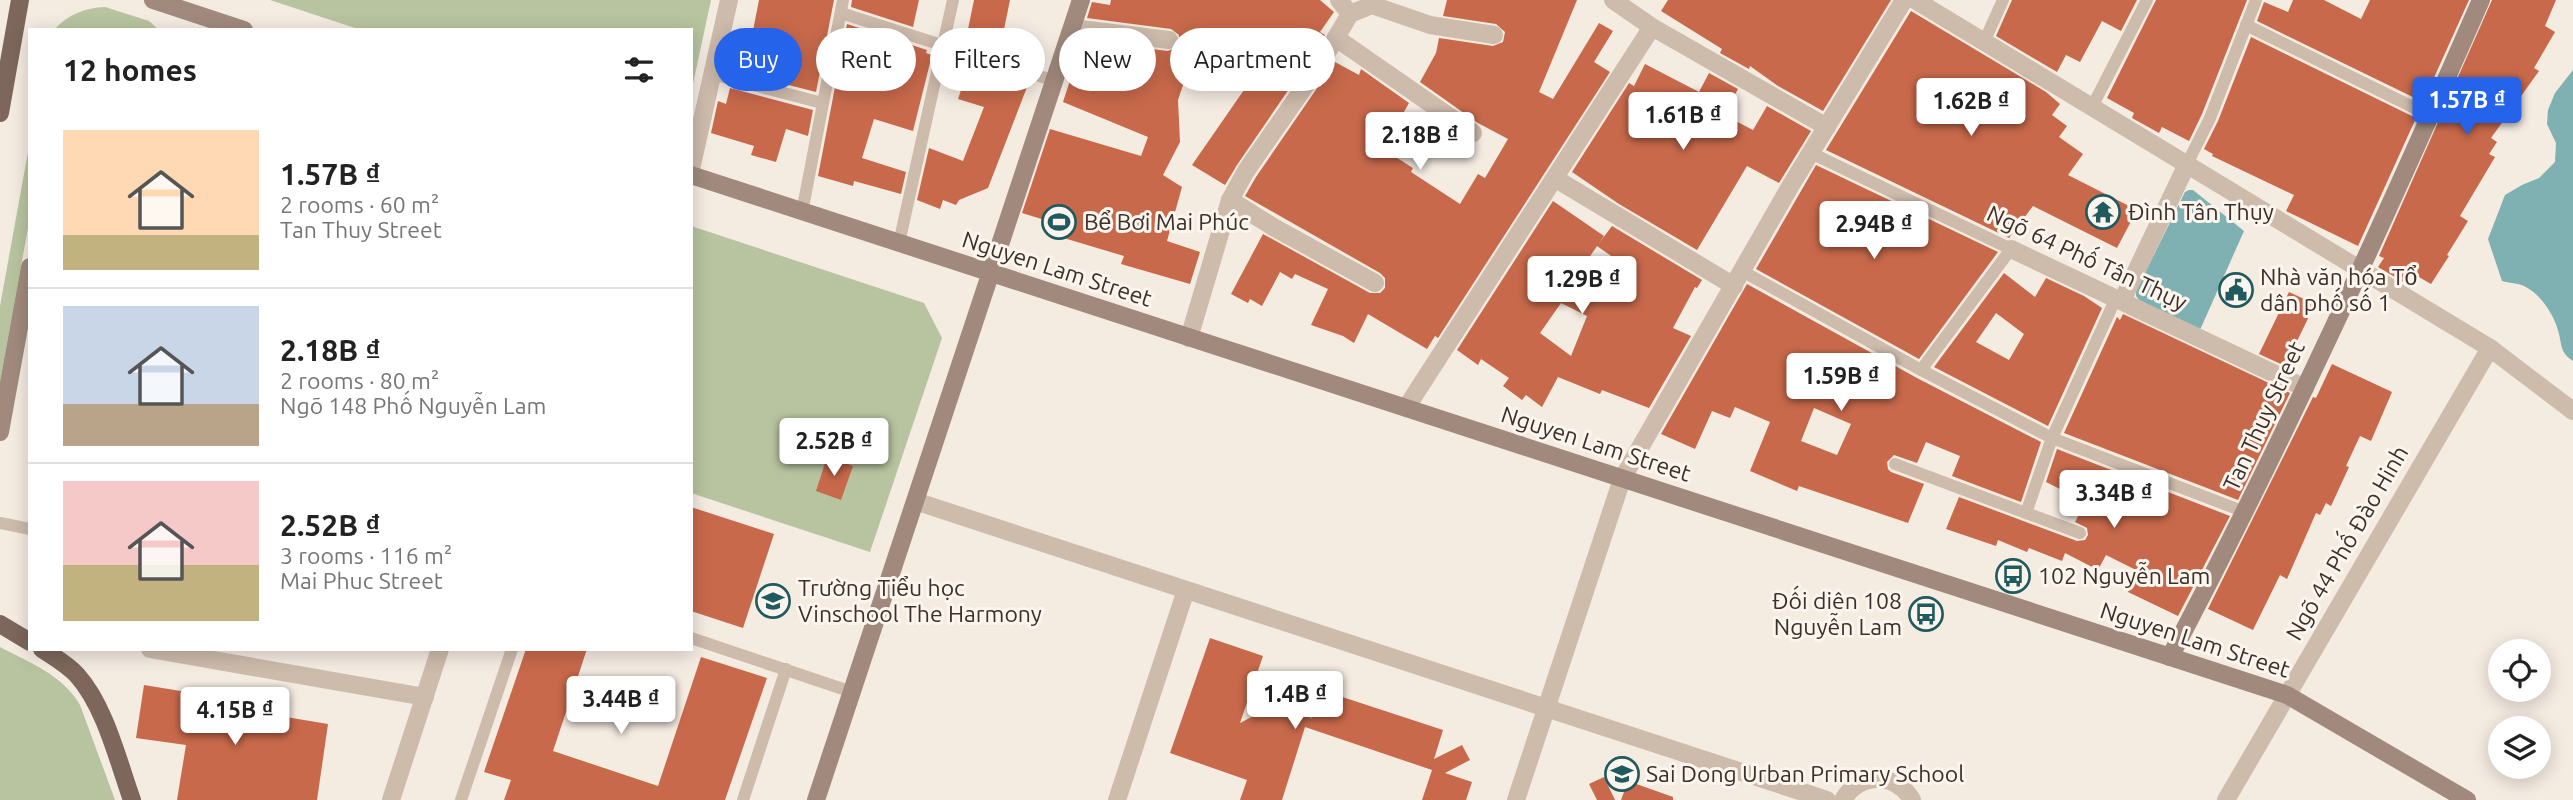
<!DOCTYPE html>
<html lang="en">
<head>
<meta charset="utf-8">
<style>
	body { margin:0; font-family:Ubuntu,sans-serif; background:#f2f2f2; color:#222; height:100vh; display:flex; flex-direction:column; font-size:26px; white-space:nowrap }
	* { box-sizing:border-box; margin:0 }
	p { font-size:23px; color:#767676 }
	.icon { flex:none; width:38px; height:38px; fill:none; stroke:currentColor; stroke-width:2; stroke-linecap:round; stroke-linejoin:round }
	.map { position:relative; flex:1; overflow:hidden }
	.panel { position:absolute; left:28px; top:28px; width:665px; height:623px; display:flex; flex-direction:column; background:#fff; border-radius:0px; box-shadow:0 4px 18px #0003 }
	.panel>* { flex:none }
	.guide { position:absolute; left:714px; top:28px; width:665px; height:63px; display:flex; gap:14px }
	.controls { position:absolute; left:2488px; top:639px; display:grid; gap:14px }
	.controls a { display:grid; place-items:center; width:63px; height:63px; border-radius:50%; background:#fff; box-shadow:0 4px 18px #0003; font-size:35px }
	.price { position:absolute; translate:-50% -60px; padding:0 16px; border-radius:7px; background:#fff; color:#222; font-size:23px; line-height:46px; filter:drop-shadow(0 2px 4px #0008) }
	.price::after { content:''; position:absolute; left:50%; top:42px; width:21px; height:16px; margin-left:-10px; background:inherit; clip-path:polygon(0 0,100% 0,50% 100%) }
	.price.on { background:#2563eb; color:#fff }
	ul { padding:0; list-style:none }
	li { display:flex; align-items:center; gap:21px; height:175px; padding:0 35px }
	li+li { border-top:2px solid #e0e0e0 }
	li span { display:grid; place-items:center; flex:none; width:196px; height:140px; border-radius:0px; color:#555 }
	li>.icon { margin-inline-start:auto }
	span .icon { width:84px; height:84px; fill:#fffc; stroke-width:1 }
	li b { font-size:30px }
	h2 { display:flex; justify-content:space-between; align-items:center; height:84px; padding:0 35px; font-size:30px }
	.chip { padding:0 24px; border-radius:32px; background:#fff; box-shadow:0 4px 18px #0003; font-size:24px; line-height:63px }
	.chip.on { background:#2563eb; color:#fff }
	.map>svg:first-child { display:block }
	.green { fill:#b8c4a0 }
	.water { fill:#7fb0b2 }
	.building { fill:#c8694b; fill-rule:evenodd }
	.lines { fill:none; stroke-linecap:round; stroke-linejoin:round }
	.lane { stroke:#cdbbac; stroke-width:12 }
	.street { stroke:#cdbbac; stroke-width:18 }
	.secondary { stroke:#a18a7d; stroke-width:18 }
	.primary { stroke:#7d675c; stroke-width:18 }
	.labels { text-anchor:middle; stroke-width:6; stroke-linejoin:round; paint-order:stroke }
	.poi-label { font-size:23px; fill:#3b302b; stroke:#fbf5ee; text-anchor:start }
	.street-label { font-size:23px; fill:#3b302b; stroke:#fbf5ee }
</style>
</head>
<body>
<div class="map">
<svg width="2573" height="800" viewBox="0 0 2573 800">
	<rect width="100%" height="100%" fill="#f4ebe1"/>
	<g class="green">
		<polygon points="270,0 711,0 691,93 691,30 361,30"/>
		<path d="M105 7 149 21 159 30H54C68 14 85 8 105 7Z"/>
		<polygon points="30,141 30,217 0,382 0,306"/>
		<polygon points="691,226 924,303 942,338 870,552 691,493"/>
		<path d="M0 647C30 663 63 675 80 705L115 800H0Z"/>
	</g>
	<g class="water">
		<path d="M2573 70V361C2561 353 2562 347 2559 334 2555 316 2541 294 2524 286 2518 283 2509 283 2502 281L2488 239 2505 195 2522 185 2539 178 2555 162 2556 143 2547 124 2548 110 2555 93Z"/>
		<polygon points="2189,190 2193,190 2244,231 2200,330 2140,301 2136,296 2136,291 2185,192"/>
	</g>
	<g class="building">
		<polygon points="759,0 834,0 816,92 733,71 737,53 748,56"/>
		<polygon points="852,0 919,0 913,27 851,7"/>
		<polygon points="974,0 1010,0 999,54 975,46 980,32 968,29"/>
		<polygon points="1111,0 1320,0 1334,12 1320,32 1325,35 1311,57 1237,165 1225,185 1192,165 1264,61 1233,40 1208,88 1186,76 1178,100 1180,142 1163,175 1182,187 1167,241 1200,252 1190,284 1121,264 1124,256 1057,236 1061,225 1022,213 1050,129 1141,156 1148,137 1063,102 1076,62 1080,40 1168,51 1178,46 1179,35 1171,29 1087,18 1092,2 1110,5"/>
		<polygon points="1447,0 1577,0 1539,92 1553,99 1599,23 1613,31 1594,62 1610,72 1438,338 1435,336 1427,349 1368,314 1354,343 1343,336 1311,325 1328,289 1295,274 1292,279 1280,272 1262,306 1250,299 1248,303 1231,294 1263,234 1370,293 1380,293 1385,288 1385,278 1380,273 1245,196 1256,177 1335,62 1359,75 1361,69 1409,103 1383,149 1413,168 1411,172 1460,204 1478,174 1485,178 1508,139 1478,123 1420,82 1436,53 1439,38 1493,46 1503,42 1505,32 1496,24 1443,16"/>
		<polygon points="1668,0 1891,0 1823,111 1778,86 1750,66 1749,69 1720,53 1722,49 1661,11"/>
		<polygon points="2012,0 2137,0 2121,31 2102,21 2080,62 2066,55 2057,72 1996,36"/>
		<polygon points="2156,0 2247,0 2202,114 2189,141 2162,127 2159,133 2132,118 2134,113 2107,98"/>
		<polygon points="2293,0 2324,0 2361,19 2370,0 2469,0 2423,102 2257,21 2264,2 2288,12"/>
		<polygon points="2492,0 2556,0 2545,26 2555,32 2534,68 2539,71 2491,138 2497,142 2489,154 2495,157 2460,216 2468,221 2447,255 2449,256 2431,284 2412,273 2405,283 2378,267 2384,258 2379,256"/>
		<polygon points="1911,11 2046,92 2060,104 2052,115 2067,126 2059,137 2083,154 2068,175 2137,210 2117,248 2033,206 2009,238 1826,150"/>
		<polygon points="847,24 927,50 926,53 932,55 913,131 874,119 862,158 906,172 901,194 854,181 853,186 818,176"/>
		<polygon points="2251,37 2416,118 2358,246 2286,211 2294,195 2212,156 2213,154 2204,149 2218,121"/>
		<polygon points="970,63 1029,82 988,188 959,200 956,205 943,200 940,209 917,200 929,148 963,161 984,107 958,99"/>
		<polygon points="1645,64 1699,92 1709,73 1738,89 1724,115 1753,130 1767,106 1811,131 1779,183 1747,166 1697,250 1619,204 1572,172 1629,83 1634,86"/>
		<polygon points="730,88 813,110 808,136 786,129 776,162 751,155 754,146 711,133 718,101 726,104"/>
		<polygon points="1816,165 1998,252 1919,359 1756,269"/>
		<path d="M1553 201 1604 236 1575 278 1619 300 1634 272 1597 246 1612 226 1702 280 1697 288 1695 287 1673 328 1691 336 1649 408 1602 390 1600 394 1558 377 1542 407 1526 395 1522 400 1503 386 1509 378 1481 359 1478 365 1457 350ZM1561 303 1587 316 1571 356 1540 333Z"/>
		<path d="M2004 273 2035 297 2046 278 2084 296 2102 308 2048 426 1934 367ZM1996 313 2024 334 2009 360 1976 342Z"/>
		<path d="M1747 284 1917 378 2041 442 2021 502 1952 476 1960 456 1926 442 1917 463 1894 455 1887 462 1888 469 1891 472 1924 484 1908 523 1799 486 1797 491 1750 471 1770 422 1735 407 1730 418 1712 411 1695 449 1661 434ZM1814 408 1851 424 1837 455 1801 441Z"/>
		<polygon points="2289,292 2315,304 2285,366 2259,354"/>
		<polygon points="2123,314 2290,393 2238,500 2064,433 2117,317 2120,320"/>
		<polygon points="2332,364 2392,392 2371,441 2360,436 2346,466 2349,467 2331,506 2326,503 2320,515 2316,513 2287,579 2280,575 2253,630 2208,609 2313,397 2316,398"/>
		<polygon points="2057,449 2230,516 2178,616 2128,592 2138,571 2106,555 2098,570 2065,553 2062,561 2029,548 2027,552 1998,540 1996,546 1946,529 1959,497 2077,541 2085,540 2088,535 2087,528 2075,522 2086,502 2046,482"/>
		<polygon points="827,457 853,466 841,500 816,491"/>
		<polygon points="691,507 774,534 743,628 691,611"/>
		<polygon points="1210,638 1263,656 1240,723 1297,693 1311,719 1321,690 1443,730 1434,759 1462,745 1470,760 1445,773 1472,782 1466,800 1422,800 1432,770 1305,727 1282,800 1240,800 1247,780 1170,753"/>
		<polygon points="526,649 587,649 553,751 658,786 701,657 767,678 725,800 504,800 511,780 484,772"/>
		<polygon points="144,685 236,700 236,703 287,711 286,717 328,724 317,800 177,800 186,745 136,738"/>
		<polygon points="1604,777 1615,800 1597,800 1589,784"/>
		<polygon points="1628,781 1673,797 1673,800 1621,800"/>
	</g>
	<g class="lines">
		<g class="lane">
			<polyline points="841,13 1055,81"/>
			<polyline points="2246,25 2431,116"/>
			<polyline points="1984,42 2003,0"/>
			<polyline points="712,74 822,103"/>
			<polyline points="2092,107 2147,0"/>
			<polyline points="1811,153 2011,249 1921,370"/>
			<polyline points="2187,164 2210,118 2256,0"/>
			<polyline points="802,212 843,0"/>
			<polyline points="899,243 953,0"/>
			<polyline points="1742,271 1921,370 2052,438 2245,512"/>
			<polyline points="1895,464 2026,513 2052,438 2116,298"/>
			<polyline points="2026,513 2080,533"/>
			<polyline points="0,523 30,529"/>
			<polyline points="691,638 852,692"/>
			<polyline points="461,800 512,649"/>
			<polyline points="743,800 786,669"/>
		</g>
		<g class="street">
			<polyline points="1613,0 1652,27 1827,127"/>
			<polyline points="1915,0 2490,348 2573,411"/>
			<polyline points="1350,14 1372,5 1430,25 1494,35"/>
			<polyline points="1073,28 1169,40"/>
			<polyline points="1336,38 1473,133"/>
			<polyline points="691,169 729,0"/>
			<polyline points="1556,179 1734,286"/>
			<polyline points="1230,200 1275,228 1375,283"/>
			<polyline points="2011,249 2305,388"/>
			<polyline points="2122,301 2187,164"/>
			<polyline points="1189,338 1230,200 1246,171 1321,63 1350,14 1339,0"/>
			<polyline points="1406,408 1652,27"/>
			<polyline points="915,501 1827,800"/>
			<polyline points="150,649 425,697"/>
			<polyline points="391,800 440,649"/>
			<polyline points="1117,800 1186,590"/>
			<polyline points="1516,800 1622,479 1791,185 1904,0"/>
			<path d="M1843 800C1859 772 1896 772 1912 800"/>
			<polyline points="2226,800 2490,348"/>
		</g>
		<g class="secondary">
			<polyline points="153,0 244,30"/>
			<polyline points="691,175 2287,695 2467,800"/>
			<polyline points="0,432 30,267"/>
			<path d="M2170 657C2283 443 2384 222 2481 0"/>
			<polyline points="816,800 1081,0"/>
		</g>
		<g class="primary">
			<polyline points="0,113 20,0"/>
			<polyline points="0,624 30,642"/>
			<path d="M42 649C54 657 67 664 77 675 105 706 118 761 132 800"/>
		</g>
	</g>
	<defs>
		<g id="temple-ring" transform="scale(1.75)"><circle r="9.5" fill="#fbf5ee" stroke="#1f5a5e" stroke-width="1.5"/><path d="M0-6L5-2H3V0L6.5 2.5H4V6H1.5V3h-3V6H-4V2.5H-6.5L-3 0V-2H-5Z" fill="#1f5a5e"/></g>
		<g id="stadium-ring" transform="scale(1.75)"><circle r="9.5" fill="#fbf5ee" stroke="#1f5a5e" stroke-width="1.5"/><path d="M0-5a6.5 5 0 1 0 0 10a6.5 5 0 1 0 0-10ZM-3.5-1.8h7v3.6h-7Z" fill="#1f5a5e"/></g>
		<g id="civic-ring" transform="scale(1.75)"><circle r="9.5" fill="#fbf5ee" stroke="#1f5a5e" stroke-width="1.5"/><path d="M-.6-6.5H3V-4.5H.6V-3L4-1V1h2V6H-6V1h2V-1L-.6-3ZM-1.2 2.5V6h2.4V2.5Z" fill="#1f5a5e"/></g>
		<g id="bus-ring" transform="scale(1.75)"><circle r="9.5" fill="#fbf5ee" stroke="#1f5a5e" stroke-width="1.5"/><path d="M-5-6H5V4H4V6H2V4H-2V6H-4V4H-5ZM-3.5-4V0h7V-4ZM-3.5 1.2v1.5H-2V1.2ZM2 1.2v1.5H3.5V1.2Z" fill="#1f5a5e"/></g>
		<g id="school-ring" transform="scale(1.75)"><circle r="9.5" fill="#fbf5ee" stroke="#1f5a5e" stroke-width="1.5"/><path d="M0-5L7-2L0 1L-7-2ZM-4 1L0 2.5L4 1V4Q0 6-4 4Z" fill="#1f5a5e"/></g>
	</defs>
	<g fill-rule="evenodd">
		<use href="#temple-ring" x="2103" y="212"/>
		<use href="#stadium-ring" x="1059" y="222"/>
		<use href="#civic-ring" x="2236" y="290"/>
		<use href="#bus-ring" x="2013" y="576"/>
		<use href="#school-ring" x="773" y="601"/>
		<use href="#bus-ring" x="1926" y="614"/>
		<use href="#school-ring" x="1622" y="774"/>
	</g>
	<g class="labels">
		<g class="poi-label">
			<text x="2128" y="220">Đình Tân Thụy</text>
			<text x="1084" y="230">Bể Bơi Mai Phúc</text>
			<text x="2260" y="285">Nhà văn hóa Tổ<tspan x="2260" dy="26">dân phố số 1</tspan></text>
			<text x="2038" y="584">102 Nguyễn Lam</text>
			<text x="798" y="596">Trường Tiểu học<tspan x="798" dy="26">Vinschool The Harmony</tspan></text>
			<text x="1902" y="609" text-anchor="end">Đối diện 108<tspan x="1902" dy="26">Nguyễn Lam</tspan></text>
			<text x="1646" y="782">Sai Dong Urban Primary School</text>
		</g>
		<g class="street-label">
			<text transform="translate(2087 258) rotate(25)" y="8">Ngõ 64 Phố Tân Thụy</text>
			<text transform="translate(1057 269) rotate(18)" y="8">Nguyen Lam Street</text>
			<text transform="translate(2264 416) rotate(-65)" y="8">Tan Thuy Street</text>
			<text transform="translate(1596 444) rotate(18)" y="8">Nguyen Lam Street</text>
			<text transform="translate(2347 543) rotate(-60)" y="8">Ngõ 44 Phố Đào Hinh</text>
			<text transform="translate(2195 640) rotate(18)" y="8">Nguyen Lam Street</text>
		</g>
	</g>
</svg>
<div class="controls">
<a><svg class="icon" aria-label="locate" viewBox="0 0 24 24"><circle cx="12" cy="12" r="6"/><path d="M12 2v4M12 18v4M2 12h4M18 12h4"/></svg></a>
<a><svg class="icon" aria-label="layers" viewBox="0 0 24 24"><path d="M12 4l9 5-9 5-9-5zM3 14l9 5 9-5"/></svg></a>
</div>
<b class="price on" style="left:2467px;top:137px">1.57B ₫</b>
<b class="price" style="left:1971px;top:138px">1.62B ₫</b>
<b class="price" style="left:1683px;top:152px">1.61B ₫</b>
<b class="price" style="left:1420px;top:172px">2.18B ₫</b>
<b class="price" style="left:1874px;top:261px">2.94B ₫</b>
<b class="price" style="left:1582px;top:316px">1.29B ₫</b>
<b class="price" style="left:1841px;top:413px">1.59B ₫</b>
<b class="price" style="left:834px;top:478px">2.52B ₫</b>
<b class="price" style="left:2114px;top:530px">3.34B ₫</b>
<b class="price" style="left:1295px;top:731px">1.4B ₫</b>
<b class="price" style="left:621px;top:736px">3.44B ₫</b>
<b class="price" style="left:235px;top:747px">4.15B ₫</b>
<div class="guide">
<a class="chip on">Buy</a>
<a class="chip">Rent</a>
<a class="chip">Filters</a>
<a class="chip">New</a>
<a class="chip">Apartment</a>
</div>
<section class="panel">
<h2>12 homes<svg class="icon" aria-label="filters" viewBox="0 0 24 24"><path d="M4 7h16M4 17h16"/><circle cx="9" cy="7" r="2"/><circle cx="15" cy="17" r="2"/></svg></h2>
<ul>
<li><span style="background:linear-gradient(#ffd9b3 75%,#c2b280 0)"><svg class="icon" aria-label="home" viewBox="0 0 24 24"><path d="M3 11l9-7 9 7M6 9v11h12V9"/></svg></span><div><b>1.57B ₫</b><p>2 rooms · 60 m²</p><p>Tan Thuy Street</p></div></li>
<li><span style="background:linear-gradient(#c9d6e8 70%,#b9a48a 0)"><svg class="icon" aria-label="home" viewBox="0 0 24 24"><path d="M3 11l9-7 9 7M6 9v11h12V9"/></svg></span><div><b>2.18B ₫</b><p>2 rooms · 80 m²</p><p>Ngõ 148 Phố Nguyễn Lam</p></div></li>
<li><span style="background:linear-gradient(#f6c9c9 60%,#c2b280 0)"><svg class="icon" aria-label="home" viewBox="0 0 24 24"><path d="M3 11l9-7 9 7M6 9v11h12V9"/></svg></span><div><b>2.52B ₫</b><p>3 rooms · 116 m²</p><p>Mai Phuc Street</p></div></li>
</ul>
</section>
</div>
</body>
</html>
